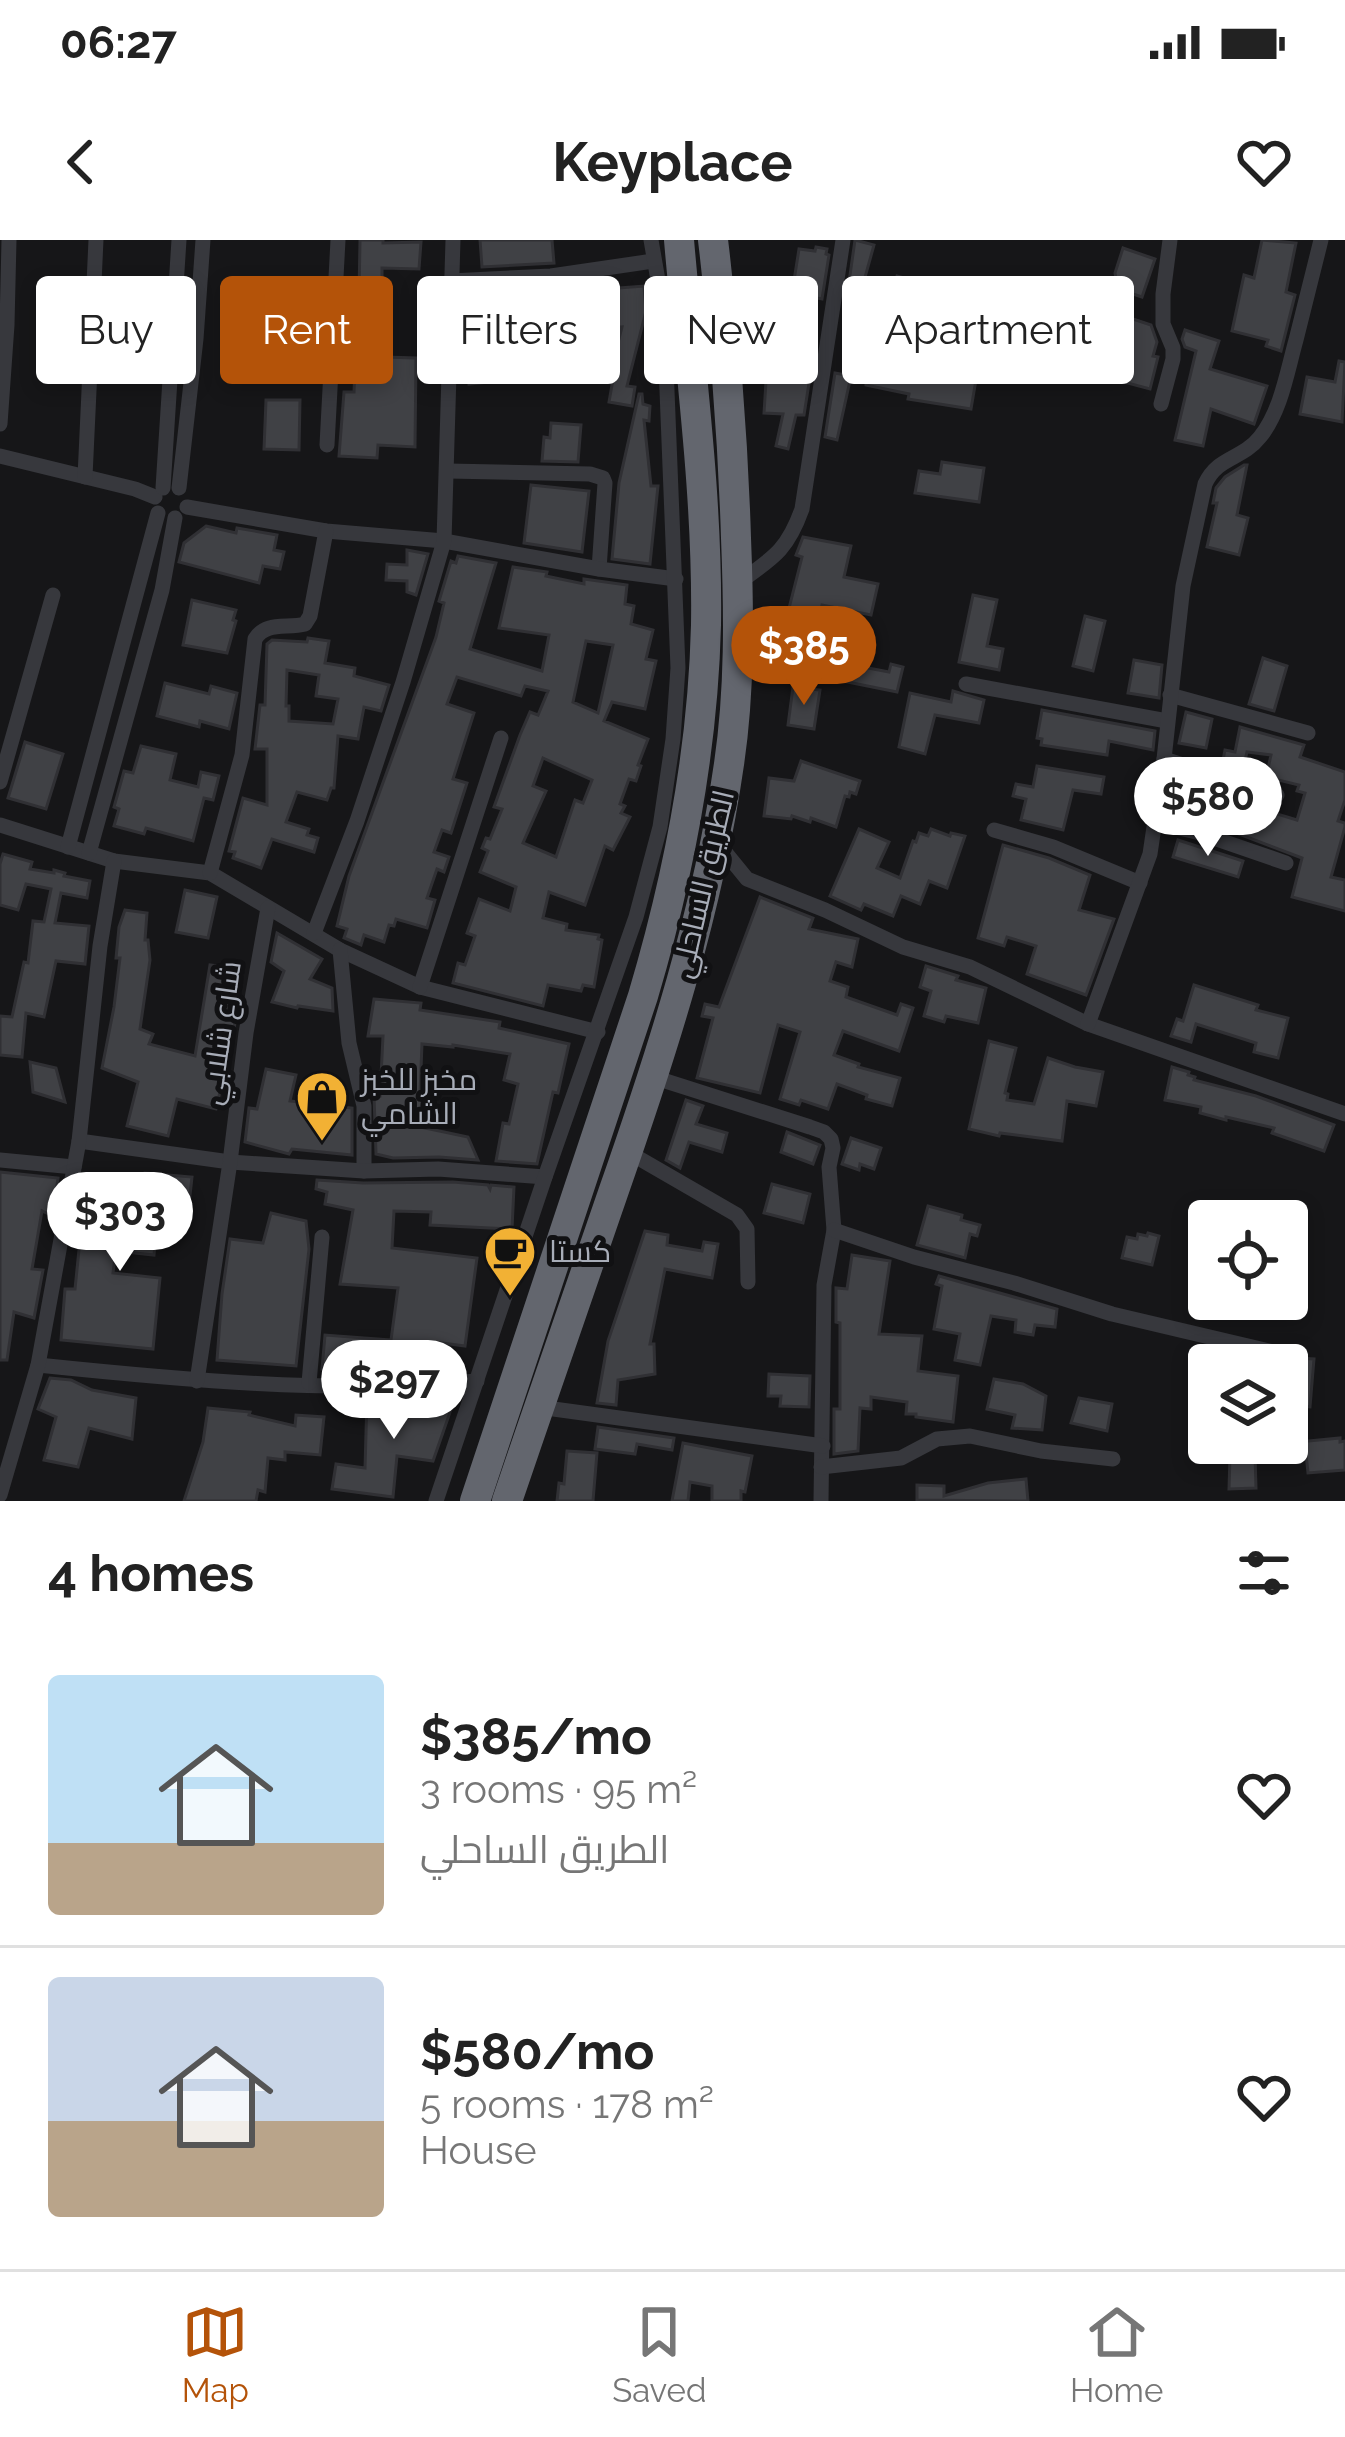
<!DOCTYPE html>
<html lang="en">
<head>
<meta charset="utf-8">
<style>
	body { margin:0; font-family:Raleway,Cairo,sans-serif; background:#f2f2f2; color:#222; height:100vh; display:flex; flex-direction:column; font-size:45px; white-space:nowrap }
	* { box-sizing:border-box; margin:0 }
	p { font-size:39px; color:#767676 }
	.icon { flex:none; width:66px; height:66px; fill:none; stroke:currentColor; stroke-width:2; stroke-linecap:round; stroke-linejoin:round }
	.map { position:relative; height:1261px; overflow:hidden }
	.details { display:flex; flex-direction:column; background:#fff; flex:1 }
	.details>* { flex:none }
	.guide { position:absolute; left:36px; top:36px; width:1275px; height:108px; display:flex; gap:24px }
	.controls { position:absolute; left:1188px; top:960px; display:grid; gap:24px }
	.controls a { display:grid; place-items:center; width:120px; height:120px; border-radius:12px; background:#fff; box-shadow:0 6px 18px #0003; font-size:60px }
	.price { position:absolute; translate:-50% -102px; padding:0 27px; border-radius:42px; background:#fff; color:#222; font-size:39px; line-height:78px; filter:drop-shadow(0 3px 6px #0008) }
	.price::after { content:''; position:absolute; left:50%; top:72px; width:36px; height:27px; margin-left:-18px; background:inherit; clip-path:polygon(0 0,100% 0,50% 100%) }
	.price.on { background:#b45309; color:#fff }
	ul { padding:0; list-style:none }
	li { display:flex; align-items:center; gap:36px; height:300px; padding:0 48px }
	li+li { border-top:3px solid #e0e0e0 }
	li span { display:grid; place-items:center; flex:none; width:336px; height:240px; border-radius:12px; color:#555 }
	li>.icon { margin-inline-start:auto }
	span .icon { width:144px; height:144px; fill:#fffc; stroke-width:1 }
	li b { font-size:51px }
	h2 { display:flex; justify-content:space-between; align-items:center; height:144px; padding:0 48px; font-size:51px }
	.chip { padding:0 42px; border-radius:12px; background:#fff; box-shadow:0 6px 18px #0003; font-size:42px; line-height:108px }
	.chip.on { background:#b45309; color:#fff }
	.status { display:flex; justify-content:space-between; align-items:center; height:84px; padding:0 60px; background:#fff; direction:ltr }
	.status svg { height:33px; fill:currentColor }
	header { display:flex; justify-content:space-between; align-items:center; height:156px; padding:0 48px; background:#fff; font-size:54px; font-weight:700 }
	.tabs { display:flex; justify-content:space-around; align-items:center; height:168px; border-top:3px solid #e0e0e0; background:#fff; font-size:33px; color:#767676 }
	.tabs a { display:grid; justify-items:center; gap:6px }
	.tabs .on { color:#b45309 }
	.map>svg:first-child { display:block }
	.building { fill:#404145; stroke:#303034; stroke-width:3; fill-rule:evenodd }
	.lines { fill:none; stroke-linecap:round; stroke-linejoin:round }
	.street { stroke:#37383d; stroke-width:15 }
	.highway { stroke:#63666e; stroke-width:30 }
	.labels { text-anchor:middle; stroke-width:10; stroke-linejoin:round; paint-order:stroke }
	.street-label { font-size:30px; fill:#a8adb8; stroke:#111113 }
	.poi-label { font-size:30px; fill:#a8adb8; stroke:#111113; text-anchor:start }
</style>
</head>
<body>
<div class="status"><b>06:27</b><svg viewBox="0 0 49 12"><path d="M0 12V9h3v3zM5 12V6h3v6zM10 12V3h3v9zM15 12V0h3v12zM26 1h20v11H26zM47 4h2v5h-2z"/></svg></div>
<header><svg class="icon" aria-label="back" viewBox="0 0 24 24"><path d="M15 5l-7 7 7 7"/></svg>Keyplace<svg class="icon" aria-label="heart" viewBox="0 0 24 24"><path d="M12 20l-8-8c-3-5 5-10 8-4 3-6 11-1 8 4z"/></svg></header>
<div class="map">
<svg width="1345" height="1261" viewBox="0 0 1345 1261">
	<rect width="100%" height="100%" fill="#161618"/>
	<g class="building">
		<polygon points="360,0 383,0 383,3 421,2 419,29 382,28 382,54 359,54"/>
		<polygon points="480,0 552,0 554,23 482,27"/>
		<polygon points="855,0 874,5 864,41 859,40 851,64 846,63"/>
		<polygon points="1262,0 1296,3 1286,52 1295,55 1281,111 1266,106 1268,100 1232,91 1244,35 1254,38"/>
		<polygon points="816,7 827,9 826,14 829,15 822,59 792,53 799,9 815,11"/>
		<polygon points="1123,8 1155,19 1142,57 1118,49 1115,33"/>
		<polygon points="897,36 964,55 953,97 919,89 916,100 898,95 904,73 889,69"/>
		<polygon points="644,46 646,71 627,146 635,147 632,166 609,162 613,139 609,138 622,87 608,88 607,67 583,69 584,81 569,82 566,52"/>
		<polygon points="496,51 497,64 537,60 541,98 496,103 499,141 469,144 465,93 462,93 463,53"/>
		<polygon points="294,75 322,75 318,133 295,133 295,126 289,126 288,105 279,105 279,90 287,90 287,82 294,82"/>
		<polygon points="1130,78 1151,85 1157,102 1153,116 1158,117 1150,149 1116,140 1126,102 1122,101"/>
		<polygon points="385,81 385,117 416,118 415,207 378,205 377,218 339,216 344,152 354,152 357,82"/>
		<polygon points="776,84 801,87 799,103 815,105 804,175 796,175 788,209 776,206 783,174 764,173 767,125 763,125 765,100 774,101"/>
		<polygon points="1185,90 1219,101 1210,129 1267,146 1254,184 1211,169 1203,206 1175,200 1196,111 1185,107 1182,99"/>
		<polygon points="868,109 890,113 888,125 894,128 951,139 953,130 977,134 971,169 908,159 909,154 866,145"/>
		<polygon points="1339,121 1345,122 1342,182 1300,174 1307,137 1335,142"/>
		<polygon points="835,133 851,136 837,200 825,197"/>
		<polygon points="639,154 642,154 643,164 650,166 649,181 644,180 651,246 658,246 650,324 612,319 619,243"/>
		<polygon points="266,160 300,160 299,210 264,209"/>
		<polygon points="551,183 581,185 578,222 542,221 544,197 550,198"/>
		<polygon points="942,222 984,228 979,262 915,253 919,231 940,234"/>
		<polygon points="1244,225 1247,225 1237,275 1248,278 1239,315 1207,307 1217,263 1213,263 1216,248 1225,237"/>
		<polygon points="531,245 589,251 582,312 524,303"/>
		<polygon points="206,286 236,293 237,288 277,295 274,310 284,312 280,329 263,326 259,343 179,322 184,303"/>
		<polygon points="803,297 851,306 844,337 878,344 871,375 822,365 816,390 863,401 858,426 889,432 891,424 903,427 897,452 828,438 830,430 784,420 791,393 780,390 784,375 787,376 802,317 796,315"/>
		<polygon points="407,310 428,314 416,355 407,352 407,341 386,340 387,324 407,325"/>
		<path d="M458 316 496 323 470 409 542 431 549 395 499 388 513 327 547 332 546 336 584 344V339L627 345 625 364 634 366 631 384 653 390 646 419 656 421 645 469 612 462 604 481 648 499 638 525 641 526 636 541 629 539 620 564 625 566 621 573 630 577 613 610 605 606 585 665 549 652 543 678 567 684 566 690 599 695 598 699 602 700 594 747 583 745 581 751 548 745 543 766 453 743 458 723 465 725 475 696 467 693 479 659 510 671 516 647 480 632 488 611 482 608 486 598 490 599 502 569 494 567 520 495 530 472 538 475 548 451 525 446 521 456 457 437 447 464 474 473 453 539 467 543 451 593 442 590 434 612 449 617 444 632 437 629 427 658 435 660 427 688 396 679 394 686 389 685 384 702 364 695 361 705 344 698 347 689 337 686 349 636 436 397 444 363 439 361 451 321 456 323ZM586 401 613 405 598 473 573 462ZM543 518 592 540 583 563 575 560 556 617 523 603 546 551 533 546Z"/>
		<polygon points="973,355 997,360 987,406 1003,409 999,430 959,422"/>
		<polygon points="192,360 236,370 233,380 236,381 227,413 183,405"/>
		<polygon points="1085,376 1105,381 1093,431 1073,426"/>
		<path d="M308 398 329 401 325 423 355 428 354 436 389 445 381 471 364 467 358 499 338 496 334 548H331L327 560 297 552 286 582 309 589 307 595 318 598 314 612 272 599 261 628 233 618 235 612 229 611 243 558 267 565V509H255L260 465H265L267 404 272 400 307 402ZM287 430 319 435 316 456 338 459 333 484 289 481V466H286Z"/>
		<polygon points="1263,418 1287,426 1274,471 1249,464"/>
		<polygon points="1134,420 1162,425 1159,458 1128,453"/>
		<polygon points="165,443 209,454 211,446 237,453 229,489 200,481 199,487 157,476"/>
		<polygon points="793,447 820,450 814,489 788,485"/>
		<polygon points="953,451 984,460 979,483 935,475 925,514 899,507 910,453 951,462"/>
		<polygon points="1042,470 1155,491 1153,510 1109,501 1107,515 1041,505 1042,499 1037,498"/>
		<polygon points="1186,472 1212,479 1206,508 1179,503"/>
		<polygon points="1240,487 1304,505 1300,517 1345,532 1345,560 1338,581 1345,583 1345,587 1331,637 1345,640 1345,671 1292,657 1302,618 1231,591 1240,556 1263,563 1261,569 1297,580 1305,553 1297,551 1299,545 1266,537 1271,515 1247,512 1243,529 1222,525 1225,510 1235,512"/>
		<polygon points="25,502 63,514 46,569 8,558"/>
		<polygon points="141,506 176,514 170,540 198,547 201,532 219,536 213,560 204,558 193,601 146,588 144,594 114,586 119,569 114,567 124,531 133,533"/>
		<polygon points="801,521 860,541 856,554 850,552 849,557 845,556 836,587 811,578 810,582 792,576 791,579 764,576 769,538 794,541"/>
		<polygon points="1037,526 1104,537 1101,554 1073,550 1063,590 1021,580 1026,559 1013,556 1016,544 1033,547"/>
		<polygon points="859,589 889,602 877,628 900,638 913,601 916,602 919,593 928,596 931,589 950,596 951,593 965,596 947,648 929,641 920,664 901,656 893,676 864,664 861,670 830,656"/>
		<polygon points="1178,600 1243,621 1238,637 1173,617"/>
		<polygon points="1003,605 1049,618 1090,635 1079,670 1114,679 1086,755 1027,734 1036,706 1007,697 1004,706 978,698"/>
		<polygon points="3,614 32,622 30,629 54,633 54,630 65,633 64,636 90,641 87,658 61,653 55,683 89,686 85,724 56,721 44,777 26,773 22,817 0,815 0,776 12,777 24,722 28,723 33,681 44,682 51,649 26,644 18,670 0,665 0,624"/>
		<polygon points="185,650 217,657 208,698 176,692"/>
		<polygon points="760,657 813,678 809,689 858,699 852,727 836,722 830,741 848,747 846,757 897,775 901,764 913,768 899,811 843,791 834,815 859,824 858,827 900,838 892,866 866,859 867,855 837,844 828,869 801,860 799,865 780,859 800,792 778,785 760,853 697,838 713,778 702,776 705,764 719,767"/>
		<polygon points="125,670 147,673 145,700 148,700 150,720 140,789 153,794 149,804 195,816 210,725 243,729 233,796 216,869 177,859 168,896 127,886 138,842 102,828 114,767 120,718 116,718 119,687"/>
		<polygon points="277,693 322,719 310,739 332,748 333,771 298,766 297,768 272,762 284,731 271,722"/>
		<polygon points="926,726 958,736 956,740 986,748 978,783 946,776 944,782 924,776 931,751 920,747"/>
		<polygon points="1194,745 1258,765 1256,770 1288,778 1278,818 1254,812 1256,803 1196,784 1191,802 1171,796 1177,779 1183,781"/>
		<polygon points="374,759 421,763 420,770 500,782 499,788 569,804 558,853 553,852 537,924 496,921 503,883 509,884 518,844 504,840 510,814 453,805 453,807 422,804 420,854 425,854 416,886 468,897 478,920 439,917 393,918 376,914 374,856 380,856 383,796 368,796"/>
		<polygon points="989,801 1016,808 1005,853 1008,854 1007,860 1034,864 1048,818 1075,827 1103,832 1096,866 1067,861 1062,901 1000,893 999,896 969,889"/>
		<polygon points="30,822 56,828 65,862 33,852"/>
		<polygon points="1172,827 1189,832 1188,835 1195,837 1194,840 1256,856 1334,885 1324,911 1272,893 1274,888 1226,877 1226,880 1200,873 1201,867 1165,860"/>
		<polygon points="266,829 296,835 290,861 352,868 352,915 292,909 289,914 245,902 249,868 257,869"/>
		<polygon points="686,860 703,866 696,884 727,893 722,912 689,902 680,928 666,920"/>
		<polygon points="787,892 820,905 813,924 781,912"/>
		<polygon points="851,898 881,908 874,929 860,924 859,930 842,924"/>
		<polygon points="0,932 58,938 53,976 42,971 32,1029 43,1030 34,1078 14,1072 7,1120 0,1120"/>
		<polygon points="145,933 192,937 189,965 159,963 154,1015 116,1011 113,1033 160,1038 153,1109 61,1100 65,1049 75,1049 82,980 128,985 130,968 142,970"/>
		<polygon points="317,940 363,943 453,942 488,945 490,949 491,945 514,947 512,989 430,985 431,972 394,971 392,1008 477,1018 465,1106 434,1102 434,1132 392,1133 322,1129 325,1095 391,1100 398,1048 340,1044 353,970 325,964 327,952 316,949"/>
		<polygon points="772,944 810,954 803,983 764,973"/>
		<polygon points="928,966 962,975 961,980 980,985 977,996 970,994 965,1018 917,1005"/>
		<polygon points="271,973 306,981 309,1009 296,1126 217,1120 222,1054 230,999 263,1003"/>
		<polygon points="645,991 668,995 667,1005 702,1011 704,1002 718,1004 712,1038 665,1029 650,1104 654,1104 655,1134 618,1140 616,1165 597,1163 608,1101"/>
		<polygon points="1148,993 1159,996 1152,1025 1122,1018 1127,997 1137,999 1138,994 1147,996"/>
		<polygon points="852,1015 890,1021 879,1094 922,1096 918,1131 958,1136 953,1182 916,1177 916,1174 906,1174 907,1162 871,1157 871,1169 860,1168 858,1211 834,1214 834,1169 840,1169 840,1083 836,1082 836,1048 847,1049"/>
		<polygon points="939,1036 1057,1069 1055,1087 1035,1085 1033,1095 1015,1092 1016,1080 991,1076 980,1125 955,1120 960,1094 934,1089 942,1046 936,1044"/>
		<polygon points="1298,1118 1314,1119 1310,1167 1287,1165 1287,1127 1294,1124"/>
		<polygon points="769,1134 810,1136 809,1167 780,1166 781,1156 768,1156"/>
		<polygon points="50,1138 71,1140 92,1150 136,1158 132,1199 89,1188 78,1227 44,1220 56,1177 38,1169"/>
		<polygon points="994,1139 1023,1144 1046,1156 1042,1190 1012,1188 1015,1175 987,1169"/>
		<polygon points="367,1158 395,1158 395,1162 455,1158 433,1221 397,1216 393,1257 332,1249 336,1224 365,1228"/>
		<polygon points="1079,1158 1112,1164 1107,1191 1071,1183"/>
		<polygon points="208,1168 250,1172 249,1175 295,1186 296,1175 324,1177 320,1215 285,1212 285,1220 268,1218 265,1252 258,1250 256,1261 184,1261 203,1202"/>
		<polygon points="598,1187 674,1198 672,1210 637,1204 635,1214 595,1209"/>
		<polygon points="1340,1198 1340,1202 1345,1201 1345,1230 1308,1233 1306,1214 1287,1214 1287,1203"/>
		<polygon points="683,1203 752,1216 745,1252 741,1251 741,1261 712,1261 712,1246 690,1242 688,1261 672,1261"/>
		<polygon points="567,1211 597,1213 593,1261 557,1261 559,1243 564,1244"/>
		<polygon points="1255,1214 1256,1248 1229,1249 1230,1215"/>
		<polygon points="1026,1239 1028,1261 917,1260 917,1245 944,1246 944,1256 988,1243"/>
	</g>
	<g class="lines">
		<g class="street">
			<polyline points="450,41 551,36 653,21"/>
			<polyline points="1161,164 1173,119 1173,108 1163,84 1163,54 1170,0"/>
			<polyline points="0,184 7,85 9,0"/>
			<polyline points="327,205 338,0"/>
			<polyline points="0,216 135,249 155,257"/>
			<polyline points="448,231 590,234 603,238 605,243 599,329"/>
			<polyline points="85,237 96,0"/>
			<polyline points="163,248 179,0"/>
			<polyline points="179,248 196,99 203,0"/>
			<polyline points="187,267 326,291 444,301 599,329 676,339"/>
			<path d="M738 343C773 318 787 311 802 269L843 0"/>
			<polyline points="966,444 1167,481"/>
			<polyline points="1170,455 1308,493"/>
			<polyline points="1164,519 1277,555"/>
			<polyline points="0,542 53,355"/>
			<polyline points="1155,582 1196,592 1286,623"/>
			<polyline points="0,585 114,621 210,633 340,710 420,747 598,792"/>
			<polyline points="994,590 1053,607 1140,643"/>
			<polyline points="716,601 747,639 825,670 903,707 970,727 1088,784 1345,874"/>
			<polyline points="68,607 158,273"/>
			<polyline points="89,613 162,350 175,278"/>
			<path d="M210 633 242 515 255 399C266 381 287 389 305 384L310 376 326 291"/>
			<polyline points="314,693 357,581 403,442 444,301 453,0"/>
			<polyline points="340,710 349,803 364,866 364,931"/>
			<polyline points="420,747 501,498"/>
			<path d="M1088 784 1150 614 1164 519 1183 346 1205 244C1218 216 1242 220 1260 197 1281 171 1287 132 1296 100 1304 67 1313 33 1321 0"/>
			<polyline points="653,837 810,887 824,892 831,899 833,908 829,927 834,990 824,1045 821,1261"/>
			<polyline points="79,901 230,922 364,931 438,929 545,937"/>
			<polyline points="628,912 737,975 747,989 748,1042"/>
			<polyline points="0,920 74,927"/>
			<polyline points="834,990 914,1017 1014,1043 1112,1074 1286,1115"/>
			<path d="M38 1125C182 1140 332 1154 477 1141"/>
			<polyline points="197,1141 230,922 246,793 268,668"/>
			<polyline points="309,1143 322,997"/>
			<polyline points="539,1167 823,1206"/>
			<polyline points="821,1227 901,1218 937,1199 970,1196 1041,1211 1113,1219"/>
			<polyline points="0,1255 38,1125 79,901 100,706 114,621"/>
			<polyline points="436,1261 545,937 636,677 660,587 673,499 678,428 664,75 651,0"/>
		</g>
		<g class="highway">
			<path d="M475 1261 643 756C679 635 703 512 706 385 708 257 690 128 679 0"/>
			<path d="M507 1261C542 1158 578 1055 613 953 662 813 708 671 729 524 740 450 739 373 736 298 733 199 725 99 713 0"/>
		</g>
	</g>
	<defs>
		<g id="shop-pin" transform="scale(2.7)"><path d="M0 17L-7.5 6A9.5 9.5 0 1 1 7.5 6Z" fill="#f2b134" stroke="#111113"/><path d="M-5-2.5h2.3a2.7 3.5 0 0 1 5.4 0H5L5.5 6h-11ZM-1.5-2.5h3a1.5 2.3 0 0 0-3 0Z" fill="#111"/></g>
		<g id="cafe-pin" transform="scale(2.7)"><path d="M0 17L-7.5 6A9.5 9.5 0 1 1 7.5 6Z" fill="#f2b134" stroke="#111113"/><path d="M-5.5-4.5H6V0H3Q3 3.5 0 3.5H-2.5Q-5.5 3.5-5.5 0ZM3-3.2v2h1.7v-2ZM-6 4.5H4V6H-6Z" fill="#111"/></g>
	</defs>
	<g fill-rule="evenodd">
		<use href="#shop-pin" x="322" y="857"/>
		<use href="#cafe-pin" x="510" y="1012"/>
	</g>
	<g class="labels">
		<g class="street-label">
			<text transform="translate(703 644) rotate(-77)" y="10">الطريق الساحلي</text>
			<text transform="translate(221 793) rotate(-82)" y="10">شارع شلابي</text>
		</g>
		<g class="poi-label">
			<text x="361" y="850">مخبز للخبز<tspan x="361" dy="34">الشامي</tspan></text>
			<text x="549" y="1022">كستا</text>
		</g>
	</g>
</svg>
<div class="controls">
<a><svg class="icon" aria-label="locate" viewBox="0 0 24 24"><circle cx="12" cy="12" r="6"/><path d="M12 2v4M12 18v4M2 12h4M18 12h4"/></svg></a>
<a><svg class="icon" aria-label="layers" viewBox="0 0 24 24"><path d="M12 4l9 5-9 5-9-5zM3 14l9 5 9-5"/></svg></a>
</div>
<b class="price on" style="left:804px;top:468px">$385</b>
<b class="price" style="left:1208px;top:619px">$580</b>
<b class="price" style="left:120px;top:1034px">$303</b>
<b class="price" style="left:394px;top:1202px">$297</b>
<div class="guide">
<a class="chip">Buy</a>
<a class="chip on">Rent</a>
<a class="chip">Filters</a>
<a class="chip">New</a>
<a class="chip">Apartment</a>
</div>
</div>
<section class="details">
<h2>4 homes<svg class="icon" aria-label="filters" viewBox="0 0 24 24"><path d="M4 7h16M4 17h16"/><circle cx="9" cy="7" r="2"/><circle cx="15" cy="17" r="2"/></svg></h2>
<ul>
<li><span style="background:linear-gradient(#bfe0f5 70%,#b9a48a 0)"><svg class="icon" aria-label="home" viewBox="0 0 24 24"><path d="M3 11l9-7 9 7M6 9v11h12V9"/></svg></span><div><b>$385/mo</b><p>3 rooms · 95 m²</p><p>الطريق الساحلي</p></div><svg class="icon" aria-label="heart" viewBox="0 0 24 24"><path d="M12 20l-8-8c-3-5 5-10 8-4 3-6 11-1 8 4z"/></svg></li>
<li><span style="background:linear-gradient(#c9d6e8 60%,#b9a48a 0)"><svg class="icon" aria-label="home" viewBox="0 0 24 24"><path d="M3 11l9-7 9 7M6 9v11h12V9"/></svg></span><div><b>$580/mo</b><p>5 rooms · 178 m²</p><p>House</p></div><svg class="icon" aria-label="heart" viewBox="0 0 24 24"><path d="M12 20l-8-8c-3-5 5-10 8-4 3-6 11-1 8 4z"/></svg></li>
</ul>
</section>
<nav class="tabs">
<a class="on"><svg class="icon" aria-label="map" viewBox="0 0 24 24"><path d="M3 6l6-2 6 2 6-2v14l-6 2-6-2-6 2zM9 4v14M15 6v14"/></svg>Map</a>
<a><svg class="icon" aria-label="saved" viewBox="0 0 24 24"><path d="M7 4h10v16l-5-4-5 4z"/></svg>Saved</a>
<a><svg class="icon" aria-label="home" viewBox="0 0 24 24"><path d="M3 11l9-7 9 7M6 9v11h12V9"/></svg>Home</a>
</nav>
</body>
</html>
